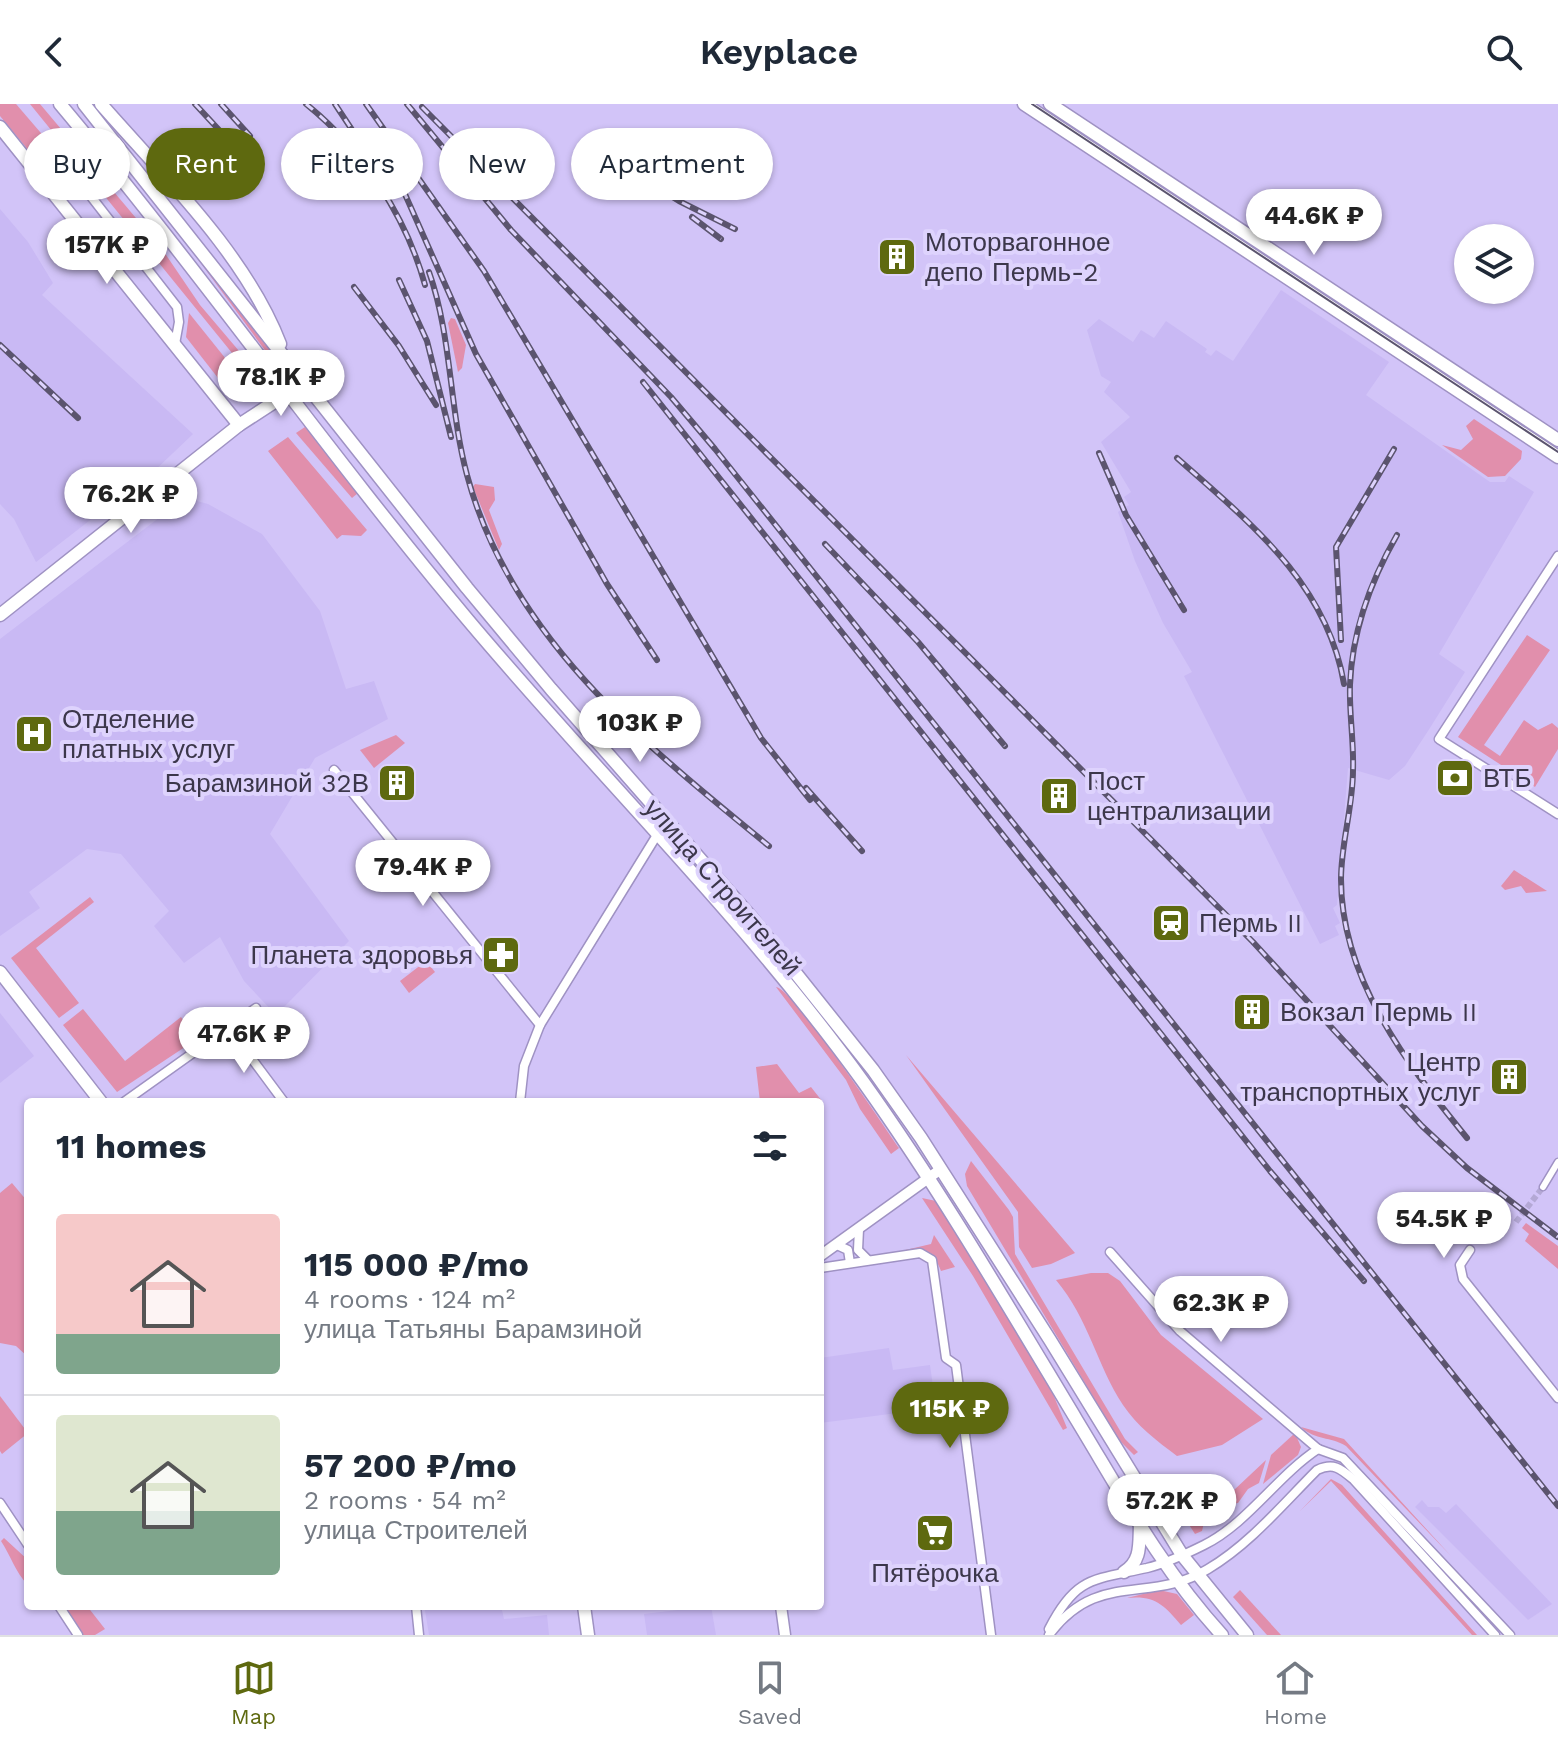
<!DOCTYPE html>
<html lang="en">
<head>
<meta charset="utf-8">
<style>
	body { margin:0; font-family:"Work Sans",sans-serif; background:#f6f6f7; color:#1f2937; height:100vh; display:flex; flex-direction:column; font-size:30px; white-space:nowrap }
	* { box-sizing:border-box; margin:0 }
	p { font-size:26px; color:#747a83 }
	.icon { flex:none; width:44px; height:44px; fill:none; stroke:currentColor; stroke-width:2; stroke-linecap:round; stroke-linejoin:round }
	.map { position:relative; flex:1; overflow:hidden }
	.drawer { position:absolute; left:24px; top:994px; width:800px; height:512px; display:flex; flex-direction:column; background:#fff; border-radius:8px; box-shadow:0 2px 6px #0004 }
	.drawer>* { flex:none }
	.guide { position:absolute; left:24px; top:24px; width:800px; height:72px; display:flex; gap:16px }
	.tools { position:absolute; left:1454px; top:120px; display:grid; gap:16px }
	.tools a { display:grid; place-items:center; width:80px; height:80px; border-radius:50%; background:#fff; box-shadow:0 2px 6px #0004; font-size:40px }
	.price { position:absolute; translate:-50% -68px; padding:0 18px; border-radius:28px; background:#fff; color:#222; font-size:26px; line-height:52px; filter:drop-shadow(0 2px 4px #0008) }
	.price::after { content:''; position:absolute; left:50%; top:48px; width:24px; height:18px; margin-left:-12px; background:inherit; clip-path:polygon(0 0,100% 0,50% 100%) }
	.price.current { background:#5e690f; color:#fff }
	ul { padding:0; list-style:none }
	li { display:flex; align-items:center; gap:24px; height:200px; padding:0 32px }
	li+li { border-top:2px solid #e0e1e3 }
	li span { display:grid; place-items:center; flex:none; width:224px; height:160px; border-radius:8px; color:#555 }
	li>.icon { margin-inline-start:auto }
	span .icon { width:96px; height:96px; fill:#fffc; stroke-width:1 }
	li b { font-size:34px }
	h2 { display:flex; justify-content:space-between; align-items:center; height:96px; padding:0 32px; font-size:34px }
	.chip { padding:0 28px; border-radius:36px; background:#fff; box-shadow:0 2px 6px #0004; font-size:28px; line-height:72px }
	.chip.current { background:#5e690f; color:#fff }
	header { display:flex; justify-content:space-between; align-items:center; height:104px; padding:0 32px; background:#fff; font-size:36px; font-weight:600 }
	.menu { display:flex; justify-content:space-around; align-items:center; height:112px; border-top:2px solid #e0e1e3; background:#fff; font-size:22px; color:#747a83 }
	.menu a { display:grid; justify-items:center; gap:4px }
	.menu .current { color:#5e690f }
	.map>svg:first-child { display:block }
	.built { fill:#c9b9f4 }
	.green { fill:#e18fac }
	.lines { fill:none; stroke-linecap:round; stroke-linejoin:round }
	.pedestrian-tunnel { stroke:#b4a8d5; stroke-width:6; stroke-dasharray:6 3; stroke-linecap:butt }
	.pedestrian-casing { stroke:#9f92c3; stroke-width:9 }
	.minor-casing { stroke:#9f92c3; stroke-width:11 }
	.tertiary-casing { stroke:#9f92c3; stroke-width:13 }
	.secondary-casing { stroke:#9f92c3; stroke-width:15 }
	.pedestrian { stroke:#fff; stroke-width:6 }
	.minor { stroke:#fff; stroke-width:8 }
	.tertiary { stroke:#fff; stroke-width:10 }
	.secondary { stroke:#fff; stroke-width:12 }
	.tram { stroke:#5b546e; stroke-width:2 }
	.rail-casing { stroke:#5b546e; stroke-width:6 }
	.rail { stroke:#ded3fd; stroke-width:3; stroke-dasharray:9; stroke-linecap:butt }
	.labels { text-anchor:middle; stroke-width:8; stroke-linejoin:round; paint-order:stroke }
	.poi-label { font-size:26px; fill:#3c374b; stroke:#ded3fd; text-anchor:start }
	.street-label { font-size:26px; fill:#3c374b; stroke:#ded3fd }
</style>
</head>
<body>
<header><svg class="icon" aria-label="back" viewBox="0 0 24 24"><path d="M15 5l-7 7 7 7"/></svg>Keyplace<svg class="icon" aria-label="search" viewBox="0 0 24 24"><circle cx="10" cy="10" r="6"/><path d="M15 15l6 6"/></svg></header>
<div class="map">
<svg width="1558" height="1531" viewBox="0 0 1558 1531">
	<rect width="100%" height="100%" fill="#d2c4f8"/>
	<g class="built">
		<polygon points="0,105 28,138 53,179 42,191 193,330 132,388 129,386 36,458 14,415 0,400"/>
		<polygon points="1281,186 1389,258 1366,291 1490,378 1505,378 1509,372 1534,388 1439,550 1465,568 1428,627 1405,662 1389,676 1348,664 1337,801 1333,804 1340,819 1335,822 1339,831 1320,840 1184,572 1192,568 1163,519 1135,457 1118,408 1129,401 1124,393 1131,388 1101,338 1130,313 1104,288 1111,278 1101,272 1087,226 1099,215 1133,238 1141,226 1154,234 1166,217 1207,245 1205,248 1211,252 1216,246 1233,257"/>
		<polygon points="185,394 208,400 262,430 320,507 346,585 374,577 388,615 315,654 270,730 349,837 284,903 273,908 244,877 220,833 184,859 154,822 169,807 121,750 87,745 29,788 40,804 0,832 0,535"/>
		<polygon points="0,909 34,952 0,979"/>
		<polygon points="889,1244 893,1266 930,1261 936,1304 820,1319 820,1254"/>
		<polygon points="1422,1396 1428,1403 1439,1403 1446,1409 1456,1400 1552,1500 1528,1516 1415,1403"/>
		<polygon points="454,1502 501,1502 504,1515 547,1511 549,1531 429,1531 425,1506"/>
		<polygon points="711,1502 716,1531 647,1531 644,1510"/>
	</g>
	<g class="green">
		<polygon points="0,0 16,0 65,57 48,70 0,12"/>
		<polygon points="30,0 40,0 162,145 200,201 262,274 262,286"/>
		<polygon points="158,101 284,260 278,264"/>
		<polygon points="189,209 246,280 232,292 186,233"/>
		<polygon points="451,214 455,215 466,241 462,264 458,268 448,219"/>
		<polygon points="1474,315 1522,347 1521,355 1505,372 1488,373 1442,341 1461,346 1473,335 1466,322"/>
		<polygon points="305,323 355,384 358,389 352,394 296,329"/>
		<polygon points="288,333 367,426 361,432 342,431 337,435 268,347"/>
		<polygon points="475,380 494,383 495,396 489,406 502,440 499,446 473,383"/>
		<polygon points="1527,531 1550,546 1484,641 1500,652 1524,616 1538,626 1552,619 1558,624 1558,645 1535,683 1458,633"/>
		<polygon points="396,631 405,639 374,664 360,646"/>
		<polygon points="1514,766 1547,787 1526,789 1521,782 1505,786 1501,782"/>
		<polygon points="90,793 94,798 36,844 79,899 59,914 11,854"/>
		<polygon points="426,857 435,868 409,889 400,877"/>
		<path d="M776 883C793 885 883 1021 899 1044L891 1050 860 1005 846 976Z"/>
		<polygon points="83,905 125,957 181,913 197,935 117,988 63,921"/>
		<polygon points="906,951 1075,1149 1051,1160 1032,1164 1019,1143 1018,1108"/>
		<polygon points="777,960 799,989 811,983 822,997 760,998 756,963"/>
		<polygon points="971,1057 1009,1106 1013,1113 1015,1150 1125,1335 1138,1348 1134,1351 1119,1336 967,1082 965,1070"/>
		<polygon points="12,1079 28,1098 28,1253 16,1242 0,1239 0,1089"/>
		<polygon points="922,1094 936,1097 1051,1285 1067,1324 1063,1326 973,1172"/>
		<polygon points="1526,1119 1558,1142 1558,1165 1525,1137 1529,1130 1522,1124"/>
		<path d="M934 1131 955 1163 941 1167C933 1145 922 1146 901 1147L931 1140Z"/>
		<path d="M1091 1169H1108L1120 1177 1161 1231 1263 1315 1222 1341 1177 1352C1157 1337 1137 1322 1123 1301 1097 1262 1089 1215 1056 1176Z"/>
		<polygon points="0,1292 28,1329 2,1350 0,1347"/>
		<path d="M1301 1323 1344 1335 1451 1452 1346 1342C1330 1332 1316 1337 1301 1323Z"/>
		<polygon points="1295,1329 1301,1343 1298,1351 1263,1380 1271,1351"/>
		<polygon points="1266,1356 1259,1379 1248,1385 1238,1399 1217,1402"/>
		<polygon points="1331,1375 1342,1381 1477,1531 1472,1531 1331,1377 1300,1407"/>
		<polygon points="1177,1402 1207,1406 1202,1427 1195,1430"/>
		<path d="M4 1434 28 1456V1481C15 1468 11 1452 1 1437Z"/>
		<path d="M1159 1486 1177 1490 1194 1511 1181 1521C1164 1501 1155 1491 1127 1494Z"/>
		<polygon points="1240,1486 1281,1531 1267,1531 1233,1493"/>
		<polygon points="63,1502 87,1502 105,1525 95,1531 82,1531"/>
	</g>
	<g class="lines">
		<polyline class="pedestrian-tunnel" points="1516,1118 1543,1083"/>
		<g class="pedestrian-casing">
			<polyline id="pedestrian" points="1543,1083 1558,1058"/>
		</g>
		<g class="minor-casing">
			<g id="minor">
				<polyline points="56,91 75,81 86,86 177,203 179,218 175,240"/>
				<polyline points="1558,452 1439,635 1558,710"/>
				<polyline points="334,666 540,921"/>
				<polyline points="229,924 284,998"/>
				<polyline points="124,998 256,904"/>
				<polyline points="520,998 524,962 540,921 657,731"/>
				<polyline points="859,1125 858,1146 868,1156"/>
				<polyline points="837,1141 848,1146 850,1159"/>
				<polyline points="1470,1146 1460,1161 1463,1175 1558,1294"/>
				<polyline points="1110,1148 1180,1227 1318,1345"/>
				<polyline points="820,1164 920,1149 932,1156 946,1254 956,1261 991,1531"/>
				<polyline points="1318,1345 1343,1354 1510,1531"/>
				<polyline points="0,1399 28,1441"/>
				<polyline points="59,1502 78,1531"/>
				<polyline points="416,1502 419,1531"/>
				<path d="M1049 1525C1076 1472 1093 1476 1147 1464 1167 1459 1186 1450 1204 1441 1248 1419 1277 1372 1318 1345"/>
				<path d="M1049 1531C1098 1465 1149 1501 1208 1465 1250 1440 1283 1400 1317 1366 1334 1358 1341 1365 1354 1376L1495 1531"/>
			</g>
		</g>
		<g class="tertiary-casing">
			<g id="tertiary">
				<polyline points="820,1152 941,1065"/>
				<polyline points="781,1502 785,1531"/>
			</g>
		</g>
		<g class="secondary-casing">
			<g id="secondary">
				<path d="M60 0C201 168 327 348 468 516 599 672 745 814 864 979 941 1087 1008 1202 1076 1315 1121 1389 1162 1466 1222 1531"/>
				<polyline points="84,0 467,484 551,585 751,813 873,966 921,1034 1050,1236 1182,1451 1247,1531"/>
				<path d="M101 0C163 71 246 151 280 240"/>
				<polyline points="1024,0 1558,353"/>
				<polyline points="1050,0 1558,336"/>
				<polyline points="0,23 239,321"/>
				<polyline points="0,511 239,321 305,278"/>
				<polyline points="0,868 101,998"/>
				<path d="M1124 1468C1142 1457 1139 1439 1140 1421"/>
				<polyline points="584,1502 588,1531"/>
			</g>
		</g>
		<use href="#pedestrian" class="pedestrian"/>
		<use href="#minor" class="minor"/>
		<use href="#tertiary" class="tertiary"/>
		<use href="#secondary" class="secondary"/>
		<polyline class="tram" points="1032,0 1558,348"/>
		<g class="rail-casing">
			<g id="rail">
				<polyline points="195,0 220,27"/>
				<polyline points="221,0 250,32"/>
				<path d="M306 0C362 45 406 112 425 181"/>
				<polyline points="335,0 368,50"/>
				<polyline points="366,0 484,167 761,634 810,696"/>
				<polyline points="407,0 511,126 671,293 715,345 1558,1402"/>
				<polyline points="422,3 1253,838 1422,1022 1467,1064 1558,1133"/>
				<polyline points="590,42 679,97 735,125"/>
				<polyline points="396,70 476,250 607,480 657,556"/>
				<polyline points="692,113 721,135"/>
				<path d="M429 168C452 233 449 304 467 371 510 533 645 641 769 742"/>
				<polyline points="399,176 427,237 451,333"/>
				<polyline points="354,183 399,242 436,301"/>
				<polyline points="0,241 78,314"/>
				<polyline points="643,278 1270,1067 1364,1177"/>
				<polyline points="1099,349 1126,411 1184,506"/>
				<path d="M1177 354C1249 418 1327 479 1344 580"/>
				<path d="M1397 431C1370 478 1352 527 1350 581 1349 609 1354 638 1353 666 1353 703 1341 739 1341 775 1341 875 1407 960 1467 1034"/>
				<polyline points="825,440 918,538 1005,642"/>
				<polyline points="1341,536 1336,443 1394,345"/>
				<polyline points="806,684 862,747"/>
			</g>
		</g>
		<use href="#rail" class="rail"/>
	</g>
	<defs>
		<g id="building-square" transform="scale(2)"><rect x="-9" y="-9" width="18" height="18" rx="4" fill="#5e690f" stroke="#ded3fd"/><path d="M-4-6H4V6H1V3H-1V6H-4ZM-2.5-4.3h1.7v1.8h-1.7ZM.8-4.3h1.7v1.8H.8ZM-2.5-1h1.7V.8h-1.7ZM.8-1h1.7V.8H.8Z" fill="#fff"/></g>
		<g id="hospital-square" transform="scale(2)"><rect x="-9" y="-9" width="18" height="18" rx="4" fill="#5e690f" stroke="#ded3fd"/><path d="M-5-5h3v3.5h4V-5h3V5h-3V1.5h-4V5h-3Z" fill="#fff"/></g>
		<g id="bank-square" transform="scale(2)"><rect x="-9" y="-9" width="18" height="18" rx="4" fill="#5e690f" stroke="#ded3fd"/><path d="M-6-4H6V4H-6ZM0-2.3a2.3 2.3 0 1 0 0 4.6a2.3 2.3 0 1 0 0-4.6Z" fill="#fff"/></g>
		<g id="station-square" transform="scale(2)"><rect x="-9" y="-9" width="18" height="18" rx="4" fill="#5e690f" stroke="#ded3fd"/><path d="M-3-6H3Q5-6 5-4V2Q5 4 3 4L4.5 6H3L1.5 4h-3L-3 6H-4.5L-3 4Q-5 4-5 2V-4Q-5-6-3-6ZM-3.5-4v3h7v-3ZM-3.5 1v1.5H-2V1ZM2 1v1.5H3.5V1Z" fill="#fff"/></g>
		<g id="pharmacy-square" transform="scale(2)"><rect x="-9" y="-9" width="18" height="18" rx="4" fill="#5e690f" stroke="#ded3fd"/><path d="M-2-6h4v4h4v4h-4v4h-4v-4h-4v-4h4Z" fill="#fff"/></g>
		<g id="supermarket-square" transform="scale(2)"><rect x="-9" y="-9" width="18" height="18" rx="4" fill="#5e690f" stroke="#ded3fd"/><path d="M-6-5.5h2.5l.6 2H6L4.5 2H-2.5L-4.4-4H-6ZM-1.5 3.2a1.3 1.3 0 1 0 .1 0ZM3 3.2a1.3 1.3 0 1 0 .1 0Z" fill="#fff"/></g>
	</defs>
	<g fill-rule="evenodd">
		<use href="#building-square" x="897" y="153"/>
		<use href="#hospital-square" x="34" y="630"/>
		<use href="#bank-square" x="1455" y="674"/>
		<use href="#building-square" x="397" y="679"/>
		<use href="#building-square" x="1059" y="692"/>
		<use href="#station-square" x="1171" y="819"/>
		<use href="#pharmacy-square" x="501" y="851"/>
		<use href="#building-square" x="1252" y="908"/>
		<use href="#building-square" x="1509" y="973"/>
		<use href="#supermarket-square" x="935" y="1429"/>
	</g>
	<g class="labels">
		<g class="poi-label">
			<text x="925" y="147">Моторвагонное<tspan x="925" dy="30">депо Пермь-2</tspan></text>
			<text x="62" y="624">Отделение<tspan x="62" dy="30">платных услуг</tspan></text>
			<text x="1483" y="683">ВТБ</text>
			<text x="1087" y="686">Пост<tspan x="1087" dy="30">централизации</tspan></text>
			<text x="369" y="688" text-anchor="end">Барамзиной 32В</text>
			<text x="1199" y="828">Пермь II</text>
			<text x="473" y="860" text-anchor="end">Планета здоровья</text>
			<text x="1280" y="917">Вокзал Пермь II</text>
			<text x="1481" y="967" text-anchor="end">Центр<tspan x="1481" dy="30">транспортных услуг</tspan></text>
			<text x="935" y="1478" text-anchor="middle">Пятёрочка</text>
		</g>
		<g class="street-label">
			<text transform="translate(723 783) rotate(49)" y="9">улица Строителей</text>
		</g>
	</g>
</svg>
<div class="tools">
<a><svg class="icon" aria-label="layers" viewBox="0 0 24 24"><path d="M12 4l9 5-9 5-9-5zM3 14l9 5 9-5"/></svg></a>
</div>
<b class="price" style="left:1314px;top:153px">44.6K ₽</b>
<b class="price" style="left:107px;top:182px">157K ₽</b>
<b class="price" style="left:281px;top:314px">78.1K ₽</b>
<b class="price" style="left:131px;top:431px">76.2K ₽</b>
<b class="price" style="left:640px;top:660px">103K ₽</b>
<b class="price" style="left:423px;top:804px">79.4K ₽</b>
<b class="price" style="left:244px;top:971px">47.6K ₽</b>
<b class="price" style="left:1444px;top:1156px">54.5K ₽</b>
<b class="price" style="left:1221px;top:1240px">62.3K ₽</b>
<b class="price current" style="left:950px;top:1346px">115K ₽</b>
<b class="price" style="left:1172px;top:1438px">57.2K ₽</b>
<div class="guide">
<a class="chip">Buy</a>
<a class="chip current">Rent</a>
<a class="chip">Filters</a>
<a class="chip">New</a>
<a class="chip">Apartment</a>
</div>
<section class="drawer">
<h2>11 homes<svg class="icon" aria-label="filters" viewBox="0 0 24 24"><path d="M4 7h16M4 17h16"/><circle cx="9" cy="7" r="2"/><circle cx="15" cy="17" r="2"/></svg></h2>
<ul>
<li><span style="background:linear-gradient(#f6c9c9 75%,#7fa58c 0)"><svg class="icon" aria-label="home" viewBox="0 0 24 24"><path d="M3 11l9-7 9 7M6 9v11h12V9"/></svg></span><div><b>115 000 ₽/mo</b><p>4 rooms · 124 m²</p><p>улица Татьяны Барамзиной</p></div></li>
<li><span style="background:linear-gradient(#dfe7d0 60%,#7fa58c 0)"><svg class="icon" aria-label="home" viewBox="0 0 24 24"><path d="M3 11l9-7 9 7M6 9v11h12V9"/></svg></span><div><b>57 200 ₽/mo</b><p>2 rooms · 54 m²</p><p>улица Строителей</p></div></li>
</ul>
</section>
</div>
<nav class="menu">
<a class="current"><svg class="icon" aria-label="map" viewBox="0 0 24 24"><path d="M3 6l6-2 6 2 6-2v14l-6 2-6-2-6 2zM9 4v14M15 6v14"/></svg>Map</a>
<a><svg class="icon" aria-label="saved" viewBox="0 0 24 24"><path d="M7 4h10v16l-5-4-5 4z"/></svg>Saved</a>
<a><svg class="icon" aria-label="home" viewBox="0 0 24 24"><path d="M3 11l9-7 9 7M6 9v11h12V9"/></svg>Home</a>
</nav>
</body>
</html>
